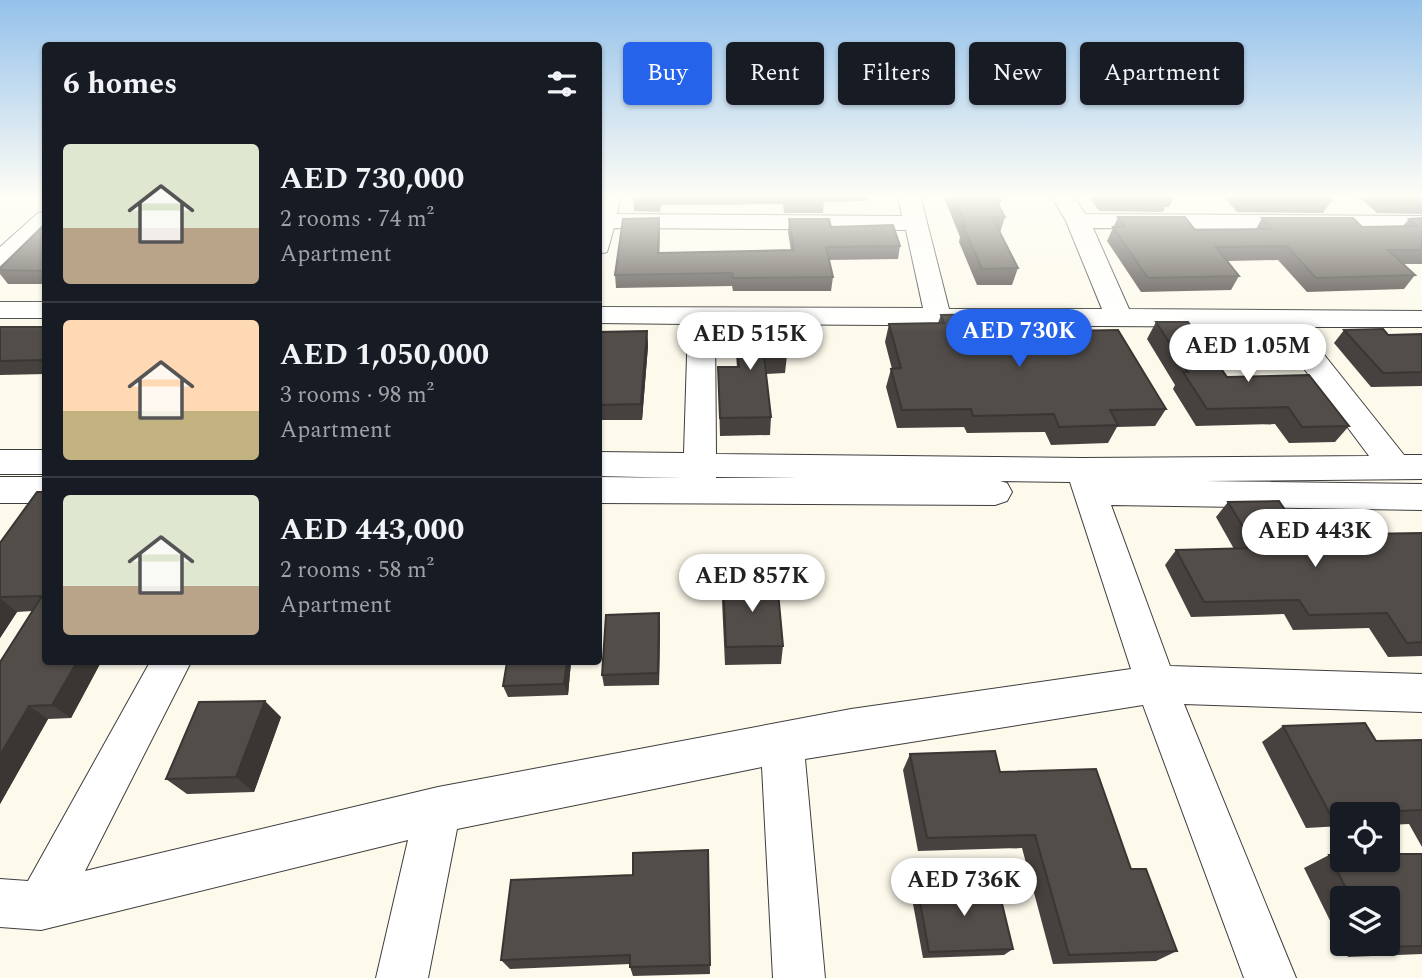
<!DOCTYPE html>
<html lang="en">
<head>
<meta charset="utf-8">
<style>
	body { margin:0; font-family:Spectral,serif; background:#20242c; color:#f1f3f6; height:100vh; display:flex; flex-direction:column; font-size:26px; white-space:nowrap }
	* { box-sizing:border-box; margin:0 }
	p { font-size:23px; color:#9ea1a6 }
	.icon { flex:none; width:38px; height:38px; fill:none; stroke:currentColor; stroke-width:2; stroke-linecap:round; stroke-linejoin:round }
	.map { position:relative; flex:1; overflow:hidden }
	.panel { position:absolute; left:42px; top:42px; width:560px; height:623px; display:flex; flex-direction:column; background:#171b24; border-radius:7px; box-shadow:0 2px 5px #0004 }
	.panel>* { flex:none }
	.guide { position:absolute; left:623px; top:42px; width:665px; height:63px; display:flex; gap:14px }
	.controls { position:absolute; left:1330px; top:802px; display:grid; gap:14px }
	.controls a { display:grid; place-items:center; width:70px; height:70px; border-radius:7px; background:#171b24; box-shadow:0 2px 5px #0004; font-size:35px }
	.price { position:absolute; translate:-50% -60px; padding:0 16px; border-radius:24px; background:#fff; color:#222; font-size:23px; line-height:46px; filter:drop-shadow(0 2px 4px #0008) }
	.price::after { content:''; position:absolute; left:50%; top:42px; width:21px; height:16px; margin-left:-10px; background:inherit; clip-path:polygon(0 0,100% 0,50% 100%) }
	.price.current { background:#2563eb; color:#fff }
	ul { padding:0; list-style:none }
	li { display:flex; align-items:center; gap:21px; height:175px; padding:0 21px }
	li+li { border-top:2px solid #363941 }
	li span { display:grid; place-items:center; flex:none; width:196px; height:140px; border-radius:7px; color:#555 }
	li>.icon { margin-inline-start:auto }
	span .icon { width:84px; height:84px; fill:#fffc; stroke-width:1 }
	li b { font-size:30px }
	h2 { display:flex; justify-content:space-between; align-items:center; height:84px; padding:0 21px; font-size:30px }
	.tag { padding:0 24px; border-radius:7px; background:#171b24; box-shadow:0 2px 5px #0004; font-size:24px; line-height:63px }
	.tag.current { background:#2563eb; color:#fff }
	.map>svg:first-child { display:block }
	.lines { fill:none; stroke-linecap:round; stroke-linejoin:round }
	.minor-casing { stroke:#3e3e3e; stroke-width:2 }
	.minor { fill:#fff; fill-rule:evenodd }
	.wall { fill:#47423f; fill-rule:evenodd }
	.shaded-wall { fill:#393633 }
	.building { fill:#524d49; stroke:#393633; stroke-width:2 }
</style>
</head>
<body>
<div class="map">
<svg width="1422" height="978" viewBox="0 0 1422 978">
	<rect width="100%" height="100%" fill="#fdfaec"/>
	<g class="lines">
		<g class="minor-casing">
			<g id="minor">
				<path d="M599 195H621L617 214 902 216 898 195H920L949 309H1102L1066 221 1051 195H1073L1085 214 1422 216V230L1093 228 1129 309 1422 311V327H1302L1404 455H1422V479L1205 481 1422 484V510L1111 505 1170 666 1422 674V712L1184 704 1296 978H1244L1143 705 805 759 825 978H773L762 767 457 829 428 978H376L408 840 41 930 0 927V879L28 881 150 662H191L85 871 438 787 851 709 1131 669 1070 482 1000 481 1007 483 1012 492 1007 501 995 505 598 503V477L683 478 598 476V452L684 453 688 324 598 323V307L923 308 906 230 614 228 607 252 598 254ZM715 324 1273 327 1369 456 1082 458 716 454ZM716 477 798 478H716Z"/>
				<polygon points="46,211 46,231 9,265 0,267 0,247 38,213"/>
				<rect x="0" y="302" width="46" height="16"/>
				<rect x="0" y="450" width="46" height="24"/>
				<rect x="0" y="477" width="46" height="26"/>
			</g>
		</g>
		<use href="#minor" class="minor"/>
	</g>
	<g class="wall">
		<polygon points="633,195 867,195 866,201 824,202 823,213 784,213 783,204 661,205 660,212 634,211"/>
		<polygon points="943,195 1003,195 999,206 1005,217 1000,233 1018,268 1012,285 977,285 959,242 960,237"/>
		<polygon points="1088,195 1175,195 1169,207 1165,207 1163,212 1099,211"/>
		<polygon points="1223,195 1326,195 1332,200 1323,213 1237,212"/>
		<polygon points="1357,195 1422,195 1422,214 1377,213"/>
		<polygon points="1118,217 1195,230 1256,229 1262,218 1362,227 1403,226 1409,219 1422,218 1422,264 1403,264 1415,275 1404,289 1307,292 1278,260 1228,261 1239,276 1231,290 1141,292 1107,241"/>
		<polygon points="659,218 659,253 791,251 788,232 789,219 831,227 900,246 898,259 829,260 833,277 831,291 733,291 732,286 616,288 615,275"/>
		<polygon points="46,223 46,284 8,284 0,274 0,268"/>
		<polygon points="941,315 1064,331 1166,409 1155,426 1117,427 1108,443 1051,445 1045,432 967,433 964,427 897,428 886,387 891,369 892,369 885,342 889,324 938,323"/>
		<polygon points="1156,322 1227,377 1349,426 1335,442 1289,443 1275,424 1196,426 1173,389 1175,385 1147,339"/>
		<polygon points="735,325 787,355 785,373 766,374 771,417 770,435 720,436 718,367 737,367 735,343"/>
		<polygon points="0,327 46,327 46,374 0,375"/>
		<polygon points="1344,330 1388,335 1422,334 1422,386 1371,387 1334,343"/>
		<polygon points="647,331 648,346 642,420 598,420 598,332"/>
		<polygon points="37,492 46,662 101,662 71,718 48,719 0,804 0,662 32,611 17,612 0,638 0,543"/>
		<polygon points="1228,502 1302,535 1422,533 1422,656 1388,657 1369,628 1293,630 1284,614 1191,617 1165,565 1176,550 1234,549 1216,517"/>
		<polygon points="723,582 783,646 781,664 725,665 722,601"/>
		<polygon points="659,613 660,626 659,685 604,686 602,675"/>
		<polygon points="571,662 568,695 508,697 503,686"/>
		<polygon points="281,717 254,792 187,794 166,779"/>
		<polygon points="1283,726 1376,741 1422,740 1422,847 1409,824 1388,825 1388,814 1342,814 1342,826 1306,828 1262,742"/>
		<polygon points="910,754 1000,772 1131,869 1177,951 1156,961 1053,964 1022,848 918,851 903,770"/>
		<polygon points="708,850 710,974 633,976 630,967 630,964 510,969 501,960 633,875"/>
		<path d="M1422 854V954L1348 957 1304 868 1329 855ZM1342 898H1388V943H1342Z"/>
		<polygon points="917,885 1013,949 1004,955 923,958 911,893"/>
	</g>
	<g class="shaded-wall">
		<polygon points="659,218 660,231 659,266 658,253"/>
		<polygon points="647,331 648,346 642,420 641,404"/>
		<polygon points="0,598 17,612 0,638"/>
		<polygon points="659,613 660,626 659,685 658,673"/>
		<polygon points="77,662 101,662 71,718 52,705"/>
		<polygon points="567,662 571,662 568,695 564,684"/>
		<polygon points="265,701 281,717 254,792 236,777"/>
		<polygon points="29,706 48,719 0,804 0,755"/>
	</g>
	<g class="building">
		<polygon points="633,195 660,195 660,199 633,198"/>
		<polygon points="785,195 823,195 825,200 785,200"/>
		<polygon points="953,195 993,195 1005,217 992,217 1018,268 982,269 963,226 966,226"/>
		<polygon points="1102,195 1166,195 1169,199 1104,198"/>
		<polygon points="1240,195 1326,195 1332,200 1244,199"/>
		<polygon points="1381,195 1422,195 1422,200 1386,199"/>
		<polygon points="1118,217 1185,217 1195,230 1272,229 1262,218 1353,218 1362,227 1417,226 1409,219 1422,218 1422,250 1388,250 1415,275 1316,278 1287,246 1216,247 1239,276 1148,278 1113,227 1125,227"/>
		<polygon points="659,218 658,253 794,250 789,219 829,219 831,227 893,225 900,246 826,247 833,277 733,278 732,273 615,275 623,219"/>
		<polygon points="46,223 46,271 0,270 0,268"/>
		<polygon points="1055,313 1064,331 1118,330 1166,409 1110,410 1118,425 1059,427 1054,414 973,416 971,409 902,410 891,369 901,368 889,324 944,323 941,315"/>
		<polygon points="1156,322 1188,322 1227,377 1309,375 1349,426 1302,427 1288,407 1207,409 1183,372 1188,372"/>
		<polygon points="782,324 787,355 764,356 771,417 720,418 718,367 739,367 735,325"/>
		<polygon points="0,327 46,327 46,360 0,361"/>
		<polygon points="1383,329 1388,335 1422,334 1422,372 1383,373 1344,330"/>
		<polygon points="647,331 641,404 598,405 598,332"/>
		<polygon points="37,492 46,492 46,662 77,662 52,705 29,706 0,755 0,662 42,596 0,597 0,543"/>
		<polygon points="1279,501 1302,535 1422,533 1422,642 1407,643 1387,613 1309,615 1299,600 1204,602 1176,550 1256,548 1228,502"/>
		<polygon points="777,581 783,646 726,647 723,582"/>
		<polygon points="659,613 658,673 602,675 606,615"/>
		<polygon points="507,662 567,662 564,684 503,686"/>
		<polygon points="265,701 236,777 166,779 199,702"/>
		<polygon points="1365,723 1376,741 1422,740 1422,810 1330,814 1283,726"/>
		<polygon points="995,751 1000,772 1096,769 1131,869 1146,869 1177,951 1069,955 1035,835 927,838 910,754"/>
		<polygon points="708,850 710,965 630,967 630,955 501,960 511,880 633,875 633,853"/>
		<polygon points="1388,854 1422,854 1422,946 1377,947 1375,943 1388,943 1388,898 1351,898 1329,855 1342,855 1342,859 1388,859"/>
		<polygon points="997,883 1013,949 929,952 917,885"/>
	</g>
	<linearGradient id="sky" x2="0" y2="1"><stop stop-color="#94c1ea"/><stop offset="0.59" stop-color="#fefdf6"/><stop offset="1" stop-color="#fefdf6" stop-opacity="0"/></linearGradient>
	<rect width="1422" height="332" fill="url(#sky)"/>
</svg>
<div class="controls">
<a><svg class="icon" aria-label="locate" viewBox="0 0 24 24"><circle cx="12" cy="12" r="6"/><path d="M12 2v4M12 18v4M2 12h4M18 12h4"/></svg></a>
<a><svg class="icon" aria-label="layers" viewBox="0 0 24 24"><path d="M12 4l9 5-9 5-9-5zM3 14l9 5 9-5"/></svg></a>
</div>
<b class="price current" style="left:1019px;top:369px">AED 730K</b>
<b class="price" style="left:750px;top:372px">AED 515K</b>
<b class="price" style="left:1248px;top:384px">AED 1.05M</b>
<b class="price" style="left:1315px;top:569px">AED 443K</b>
<b class="price" style="left:752px;top:614px">AED 857K</b>
<b class="price" style="left:964px;top:918px">AED 736K</b>
<div class="guide">
<a class="tag current">Buy</a>
<a class="tag">Rent</a>
<a class="tag">Filters</a>
<a class="tag">New</a>
<a class="tag">Apartment</a>
</div>
<section class="panel">
<h2>6 homes<svg class="icon" aria-label="filters" viewBox="0 0 24 24"><path d="M4 7h16M4 17h16"/><circle cx="9" cy="7" r="2"/><circle cx="15" cy="17" r="2"/></svg></h2>
<ul>
<li><span style="background:linear-gradient(#dfe7d0 60%,#b9a48a 0)"><svg class="icon" aria-label="home" viewBox="0 0 24 24"><path d="M3 11l9-7 9 7M6 9v11h12V9"/></svg></span><div><b>AED 730,000</b><p>2 rooms · 74 m²</p><p>Apartment</p></div></li>
<li><span style="background:linear-gradient(#ffd9b3 65%,#c2b280 0)"><svg class="icon" aria-label="home" viewBox="0 0 24 24"><path d="M3 11l9-7 9 7M6 9v11h12V9"/></svg></span><div><b>AED 1,050,000</b><p>3 rooms · 98 m²</p><p>Apartment</p></div></li>
<li><span style="background:linear-gradient(#dfe7d0 65%,#b9a48a 0)"><svg class="icon" aria-label="home" viewBox="0 0 24 24"><path d="M3 11l9-7 9 7M6 9v11h12V9"/></svg></span><div><b>AED 443,000</b><p>2 rooms · 58 m²</p><p>Apartment</p></div></li>
</ul>
</section>
</div>
</body>
</html>
